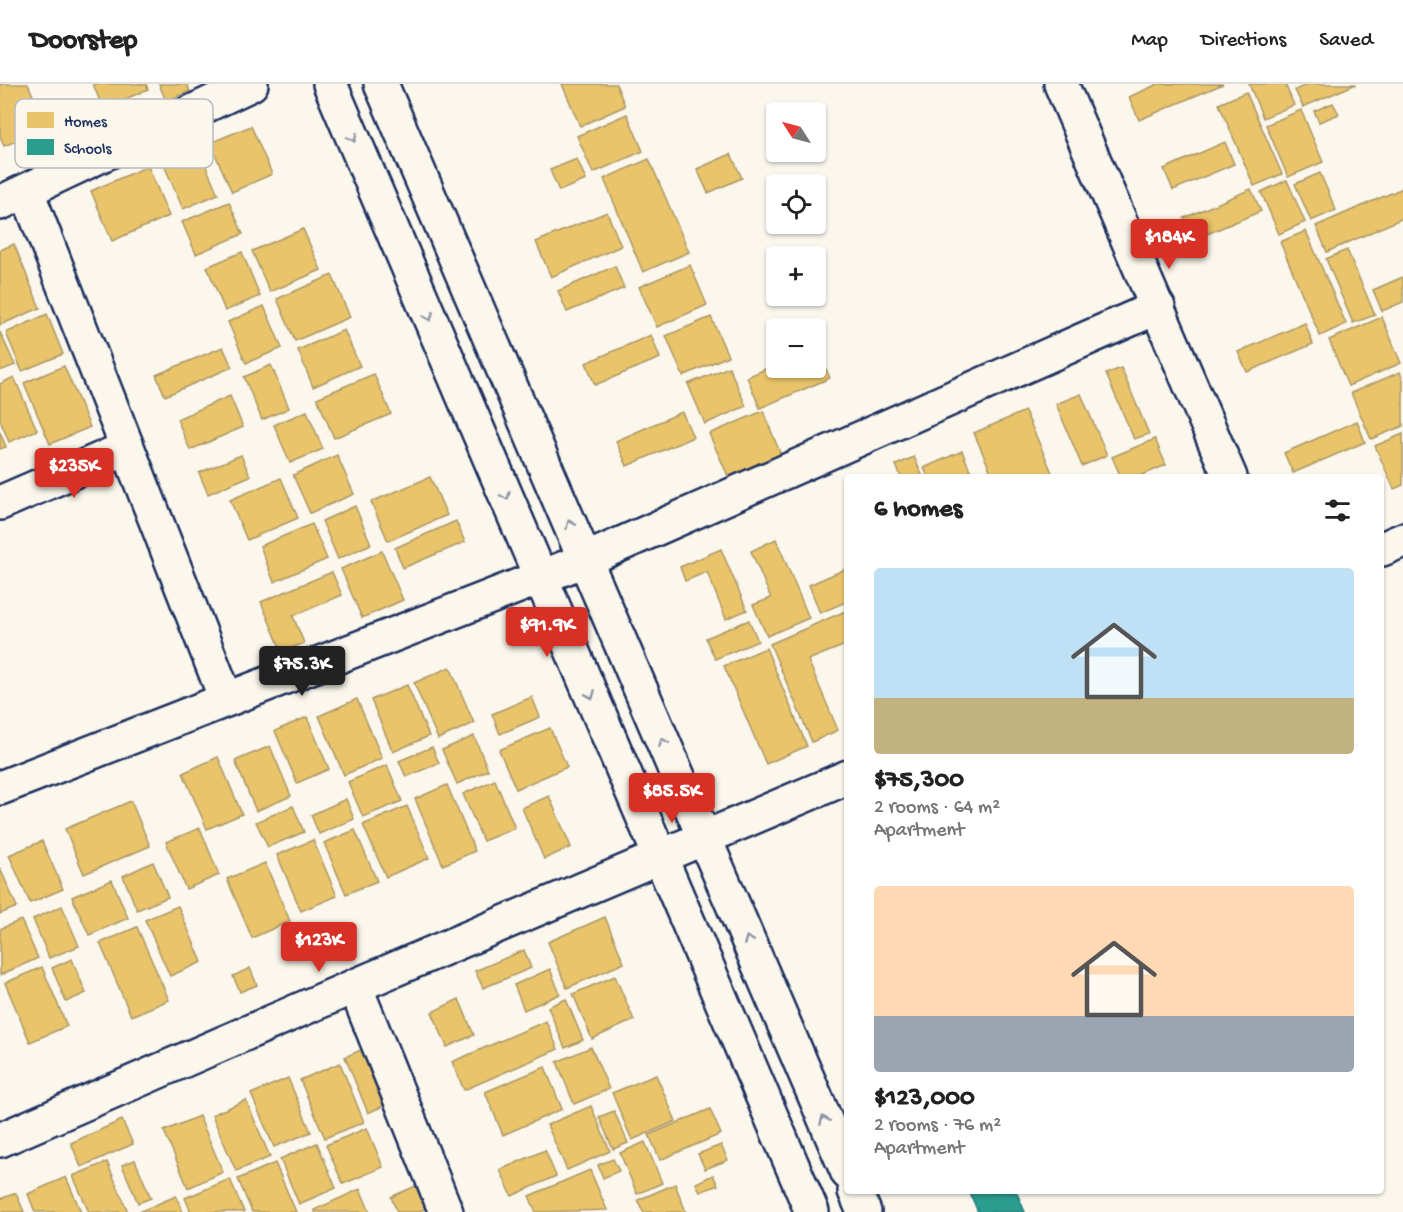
<!DOCTYPE html>
<html lang="en">
<head>
<meta charset="utf-8">
<style>
	body { margin:0; font-family:"Gochi Hand",sans-serif; background:#f6f6f6; color:#222; height:100vh; display:flex; flex-direction:column; font-size:22px; white-space:nowrap }
	* { box-sizing:border-box; margin:0 }
	p { font-size:20px; color:#767676 }
	.icon { flex:none; width:33px; height:33px; fill:none; stroke:currentColor; stroke-width:2; stroke-linecap:round; stroke-linejoin:round }
	.map { position:relative; flex:1; overflow:hidden }
	.side { position:absolute; left:844px; top:390px; width:540px; height:720px; display:flex; flex-direction:column; background:#fff; border-radius:6px; box-shadow:0 2px 4px #0004 }
	.side>* { flex:none }
	.needle { width:39px; rotate:306deg }
	.tools { position:absolute; left:766px; top:18px; display:grid; gap:12px }
	.tools a { display:grid; place-items:center; width:60px; height:60px; border-radius:6px; background:#fff; box-shadow:0 2px 4px #0004; font-size:30px }
	.price { position:absolute; translate:-50% -51px; padding:0 14px; border-radius:6px; background:#d93025; color:#fff; font-size:20px; line-height:39px; filter:drop-shadow(0 2px 3px #0008) }
	.price::after { content:''; position:absolute; left:50%; top:36px; width:18px; height:14px; margin-left:-9px; background:inherit; clip-path:polygon(0 0,100% 0,50% 100%) }
	.price.selected { background:#222; color:#fff }
	ul { padding:0; list-style:none }
	li { display:grid; align-content:center; gap:12px; height:318px; padding:0 30px }
	li span { display:grid; place-items:center; height:186px; border-radius:6px; color:#555 }
	li>.icon { margin-inline-start:auto }
	span .icon { width:108px; height:108px; fill:#fffc; stroke-width:1 }
	li b { font-size:26px }
	h2 { display:flex; justify-content:space-between; align-items:center; height:72px; padding:0 30px; font-size:26px }
	header { display:flex; align-items:center; gap:36px; box-sizing:border-box; height:84px; padding:0 30px; background:#fff; border-bottom:2px solid #e0e0e0 }
	header strong { font-size:28px }
	nav { display:flex; gap:33px; margin-inline-start:auto; font-size:21px }
	.map>svg:first-child { display:block }
	.homes { fill:#e9c46a; stroke:#ab9766; stroke-width:1.5 }
	.schools { fill:#2a9d8f; stroke:#267c80; stroke-width:1.5 }
	.lines { fill:none; stroke-linecap:round; stroke-linejoin:round }
	.street-casing { stroke:#1b2f5e; stroke-width:38 }
	.secondary-casing { stroke:#1b2f5e; stroke-width:38 }
	.street { stroke:#fbf7ec; stroke-width:33 }
	.secondary { stroke:#fbf7ec; stroke-width:33 }
	.oneway { stroke:#8b93a5 }
	.key { fill:#fbf7ec; stroke:#b8bbc1; stroke-width:1.5 }
	.key-label { font-size:16px; fill:#1b2f5e }
</style>
</head>
<body>
<header>
<strong>Doorstep</strong>
<nav><a>Map</a><a>Directions</a><a>Saved</a></nav>
</header>
<div class="map">
<svg width="1403" height="1128" viewBox="0 0 1403 1128">
	<rect width="100%" height="100%" fill="#fbf7ec"/>
	<filter id="ink" filterUnits="userSpaceOnUse"><feTurbulence type="fractalNoise" baseFrequency=".0167" numOctaves="2"/><feDisplacementMap in="SourceGraphic" scale="12" xChannelSelector="R" yChannelSelector="G"/><feConvolveMatrix kernelMatrix="1 2 1 2 8 2 1 2 1" color-interpolation-filters="sRGB"/></filter>
	<g filter="url(#ink)">
		<g class="homes">
			<polygon points="0,0 28,0 47,44 4,62 0,53"/>
			<polygon points="93,0 146,0 148,5 103,25"/>
			<polygon points="159,0 187,0 190,7 166,17"/>
			<polygon points="562,0 616,0 625,22 580,42"/>
			<polygon points="1158,0 1223,0 1139,36 1129,13"/>
			<polygon points="1249,0 1285,0 1294,21 1263,34"/>
			<polygon points="1308,0 1356,0 1303,23 1295,6"/>
			<polygon points="1246,8 1282,90 1254,102 1219,20"/>
			<polygon points="1333,19 1339,30 1319,38 1314,27"/>
			<polygon points="1301,26 1323,78 1288,93 1266,41"/>
			<polygon points="627,30 643,67 593,89 577,52"/>
			<polygon points="251,42 272,90 232,108 210,59"/>
			<polygon points="1225,58 1234,80 1173,106 1164,85"/>
			<polygon points="199,66 218,110 183,125 164,81"/>
			<polygon points="731,70 742,94 708,109 697,85"/>
			<polygon points="577,75 586,96 559,107 550,86"/>
			<polygon points="649,75 689,168 643,188 604,95"/>
			<polygon points="148,82 169,132 112,157 91,107"/>
			<polygon points="1320,89 1336,126 1311,137 1295,100"/>
			<polygon points="1287,96 1305,138 1279,150 1261,108"/>
			<polygon points="1403,104 1403,134 1327,168 1316,142"/>
			<polygon points="1251,105 1261,127 1193,156 1184,134"/>
			<polygon points="229,118 243,150 196,170 182,138"/>
			<polygon points="607,128 621,162 551,193 536,158"/>
			<polygon points="303,145 321,186 270,208 252,167"/>
			<polygon points="1306,147 1346,240 1320,252 1280,158"/>
			<polygon points="14,160 40,224 0,241 0,166"/>
			<polygon points="1347,166 1375,231 1353,239 1326,175"/>
			<polygon points="242,168 260,212 225,227 207,183"/>
			<polygon points="690,181 707,221 657,243 639,203"/>
			<polygon points="615,182 624,204 567,228 558,207"/>
			<polygon points="332,191 350,233 295,257 277,215"/>
			<polygon points="1403,193 1403,218 1382,227 1373,206"/>
			<polygon points="264,222 282,264 246,279 228,238"/>
			<polygon points="47,230 63,270 22,287 6,249"/>
			<polygon points="711,233 728,272 683,292 666,252"/>
			<polygon points="1382,233 1401,279 1348,302 1329,256"/>
			<polygon points="1305,239 1313,260 1247,288 1238,268"/>
			<polygon points="344,246 360,282 313,303 298,266"/>
			<polygon points="0,248 15,281 0,287"/>
			<polygon points="651,251 660,274 595,301 586,279"/>
			<polygon points="223,263 232,283 165,312 156,291"/>
			<polygon points="816,263 830,294 760,324 747,293 777,280 777,284 816,284"/>
			<polygon points="271,281 289,324 262,336 244,293"/>
			<polygon points="64,282 90,343 50,360 24,299"/>
			<polygon points="729,283 746,322 705,340 688,300"/>
			<polygon points="1121,284 1149,350 1134,355 1106,290"/>
			<polygon points="1400,288 1403,296 1403,342 1371,355 1351,309"/>
			<polygon points="374,290 391,330 334,354 317,314"/>
			<polygon points="14,293 37,346 9,358 0,336 0,300"/>
			<polygon points="1081,310 1107,371 1082,382 1056,320"/>
			<polygon points="230,312 243,343 190,366 177,335"/>
			<polygon points="307,327 323,365 290,379 274,341"/>
			<polygon points="763,327 781,371 729,394 709,350"/>
			<polygon points="1025,327 1054,393 993,393 974,349"/>
			<polygon points="682,328 693,353 627,382 616,357"/>
			<polygon points="1357,337 1365,358 1293,389 1284,369"/>
			<polygon points="0,348 6,363 0,365"/>
			<polygon points="1403,350 1403,401 1394,405 1375,362"/>
			<polygon points="1155,355 1166,381 1138,393 1121,393 1112,373"/>
			<polygon points="962,367 973,393 928,393 924,384"/>
			<polygon points="241,371 250,392 208,410 199,389"/>
			<polygon points="337,371 354,410 310,429 293,391"/>
			<polygon points="914,373 923,393 901,393 896,381"/>
			<polygon points="430,393 447,431 388,457 371,418"/>
			<polygon points="281,394 298,434 247,456 230,416"/>
			<polygon points="355,422 371,460 338,475 322,437"/>
			<polygon points="456,437 465,458 403,484 395,464"/>
			<polygon points="312,440 327,475 274,498 260,462"/>
			<polygon points="776,455 809,534 767,552 753,521 771,514 751,467"/>
			<polygon points="721,465 747,526 726,535 707,488 685,497 680,483"/>
			<polygon points="382,467 403,516 362,534 341,485"/>
			<polygon points="848,484 848,517 820,529 809,501"/>
			<polygon points="332,488 342,511 293,532 304,559 282,568 261,518"/>
			<polygon points="848,526 848,560 808,576 838,646 812,658 770,560"/>
			<polygon points="749,536 758,557 715,575 706,554"/>
			<polygon points="766,564 807,662 766,680 724,582"/>
			<polygon points="450,583 474,639 438,655 414,599"/>
			<polygon points="407,601 429,652 393,668 371,616"/>
			<polygon points="532,613 540,633 500,650 492,630"/>
			<polygon points="357,615 382,674 344,691 319,632"/>
			<polygon points="307,633 329,685 297,699 275,647"/>
			<polygon points="550,644 567,683 516,705 499,666"/>
			<polygon points="474,652 488,686 457,700 442,666"/>
			<polygon points="270,662 291,712 256,727 235,677"/>
			<polygon points="432,663 439,679 406,693 399,677"/>
			<polygon points="218,673 242,730 207,745 183,689"/>
			<polygon points="387,681 402,717 363,733 348,698"/>
			<polygon points="495,696 515,744 483,757 463,710"/>
			<polygon points="447,701 475,767 443,781 415,715"/>
			<polygon points="549,712 571,763 544,775 522,724"/>
			<polygon points="346,715 354,735 319,750 311,731"/>
			<polygon points="131,717 150,762 84,790 65,745"/>
			<polygon points="293,722 304,748 268,763 256,738"/>
			<polygon points="407,722 429,774 386,793 363,741"/>
			<polygon points="200,744 219,791 186,805 166,758"/>
			<polygon points="355,746 377,797 346,810 324,759"/>
			<polygon points="313,756 337,812 301,827 277,771"/>
			<polygon points="42,757 63,805 30,819 9,771"/>
			<polygon points="153,778 168,813 137,826 123,792"/>
			<polygon points="265,779 290,837 252,854 227,795"/>
			<polygon points="0,784 17,823 0,830"/>
			<polygon points="112,796 128,834 89,851 72,813"/>
			<polygon points="62,822 79,862 49,874 33,835"/>
			<polygon points="178,822 202,878 170,892 145,836"/>
			<polygon points="605,833 624,879 567,904 548,858"/>
			<polygon points="21,836 38,874 0,891 0,845"/>
			<polygon points="137,843 169,916 131,932 100,859"/>
			<polygon points="524,866 531,884 483,904 475,887"/>
			<polygon points="72,875 86,909 66,918 52,884"/>
			<polygon points="42,883 67,942 30,958 5,899"/>
			<polygon points="250,884 257,901 240,908 233,892"/>
			<polygon points="550,885 560,910 524,926 514,901"/>
			<polygon points="615,892 634,936 592,955 573,910"/>
			<polygon points="459,915 474,951 447,963 432,928"/>
			<polygon points="566,915 583,956 565,964 548,923"/>
			<polygon points="546,937 558,965 464,1006 452,978"/>
			<polygon points="591,963 609,1005 574,1020 557,978"/>
			<polygon points="363,965 385,1021 368,1029 345,973"/>
			<polygon points="340,979 364,1038 325,1054 300,996"/>
			<polygon points="545,983 562,1025 503,1051 485,1008"/>
			<polygon points="656,991 676,1037 632,1056 612,1009"/>
			<polygon points="288,994 311,1048 274,1063 251,1010"/>
			<polygon points="246,1016 270,1073 236,1087 212,1031"/>
			<polygon points="591,1022 610,1067 567,1086 547,1041"/>
			<polygon points="710,1025 721,1050 660,1076 649,1051"/>
			<polygon points="614,1027 628,1059 613,1065 599,1033"/>
			<polygon points="199,1032 223,1088 188,1104 164,1047"/>
			<polygon points="122,1036 133,1060 81,1083 71,1059"/>
			<polygon points="367,1044 383,1083 343,1100 326,1061"/>
			<polygon points="645,1058 662,1099 637,1110 620,1069"/>
			<polygon points="317,1059 336,1104 299,1120 280,1075"/>
			<polygon points="721,1061 728,1076 705,1085 698,1070"/>
			<polygon points="545,1066 556,1092 512,1112 500,1086"/>
			<polygon points="613,1075 619,1087 603,1094 598,1081"/>
			<polygon points="135,1076 151,1114 138,1119 122,1081"/>
			<polygon points="107,1078 128,1128 89,1128 73,1092"/>
			<polygon points="275,1079 296,1128 252,1128 238,1095"/>
			<polygon points="590,1086 607,1126 536,1128 529,1112"/>
			<polygon points="713,1091 718,1101 700,1108 696,1099"/>
			<polygon points="66,1093 81,1128 35,1128 28,1110"/>
			<polygon points="230,1095 244,1128 191,1128 185,1114"/>
			<polygon points="675,1100 686,1128 643,1128 638,1116"/>
			<polygon points="418,1101 429,1123 418,1128 397,1128 391,1113"/>
			<polygon points="360,1105 370,1128 315,1128 314,1126"/>
			<polygon points="16,1109 24,1128 0,1128 0,1115"/>
			<polygon points="176,1112 183,1128 142,1128 141,1127"/>
		</g>
		<polygon class="schools" points="969,1107 1016,1107 1025,1128 978,1128"/>
		<g class="lines">
			<g class="street-casing">
				<g id="street">
					<polyline points="1061,0 1230,393"/>
					<polyline points="27,108 226,615"/>
					<polyline points="0,119 251,0"/>
					<polyline points="0,419 127,364"/>
					<polyline points="1382,465 1403,456"/>
					<polyline points="0,704 585,476 1158,223"/>
					<polyline points="355,902 446,1128"/>
					<polyline points="0,1056 355,902 848,693"/>
				</g>
			</g>
			<g class="secondary-casing">
				<g id="secondary">
					<polyline points="330,0 812,1128"/>
					<polyline points="381,0 848,1089"/>
					<polyline points="855,1107 864,1128"/>
				</g>
			</g>
			<use href="#street" class="street"/>
			<use href="#secondary" class="secondary"/>
		</g>
		<defs><path id="oneway-chevron" d="M-2-3.5L2.5 0L-2 3.5" fill="none" stroke-width="1.6" stroke-linecap="round" stroke-linejoin="round" transform="scale(1.5)"/></defs>
		<g class="oneway">
			<use href="#oneway-chevron" transform="translate(353 54) rotate(67)"/>
			<use href="#oneway-chevron" transform="translate(429 233) rotate(67)"/>
			<use href="#oneway-chevron" transform="translate(506 412) rotate(67)"/>
			<use href="#oneway-chevron" transform="translate(570 440) rotate(-113)"/>
			<use href="#oneway-chevron" transform="translate(591 611) rotate(67)"/>
			<use href="#oneway-chevron" transform="translate(663 658) rotate(-113)"/>
			<use href="#oneway-chevron" transform="translate(748 856) rotate(-113)"/>
			<use href="#oneway-chevron" transform="translate(824 1036) rotate(-113)"/>
		</g>
	</g>
	<rect x="15" y="15" width="198" height="69" rx="9" class="key"/>
	<rect x="27" y="28" width="27" height="16" fill="#e9c46a"/>
	<rect x="27" y="55" width="27" height="16" fill="#2a9d8f"/>
	<g class="key-label">
		<text x="64" y="42">Homes</text>
		<text x="64" y="69">Schools</text>
	</g>
</svg>
<div class="tools">
<a><svg class="needle" viewBox="-14 -14 28 28"><path d="M0-13l5 13h-10z" fill="#e53935"/><path d="M0 13l5-13h-10z" fill="#767676"/></svg></a>
<a><svg class="icon" aria-label="locate" viewBox="0 0 24 24"><circle cx="12" cy="12" r="6"/><path d="M12 2v4M12 18v4M2 12h4M18 12h4"/></svg></a>
<a>+</a>
<a>−</a>
</div>
<b class="price" style="left:1169px;top:186px">$184K</b>
<b class="price" style="left:74px;top:415px">$235K</b>
<b class="price" style="left:547px;top:574px">$91.9K</b>
<b class="price selected" style="left:302px;top:613px">$75.3K</b>
<b class="price" style="left:672px;top:740px">$85.5K</b>
<b class="price" style="left:319px;top:889px">$123K</b>
<section class="side">
<h2>6 homes<svg class="icon" aria-label="filters" viewBox="0 0 24 24"><path d="M4 7h16M4 17h16"/><circle cx="9" cy="7" r="2"/><circle cx="15" cy="17" r="2"/></svg></h2>
<ul>
<li><span style="background:linear-gradient(#bfe0f5 70%,#c2b280 0)"><svg class="icon" aria-label="home" viewBox="0 0 24 24"><path d="M3 11l9-7 9 7M6 9v11h12V9"/></svg></span><div><b>$75,300</b><p>2 rooms · 64 m²</p><p>Apartment</p></div></li>
<li><span style="background:linear-gradient(#ffd9b3 70%,#9aa5b1 0)"><svg class="icon" aria-label="home" viewBox="0 0 24 24"><path d="M3 11l9-7 9 7M6 9v11h12V9"/></svg></span><div><b>$123,000</b><p>2 rooms · 76 m²</p><p>Apartment</p></div></li>
</ul>
</section>
</div>
</body>
</html>
